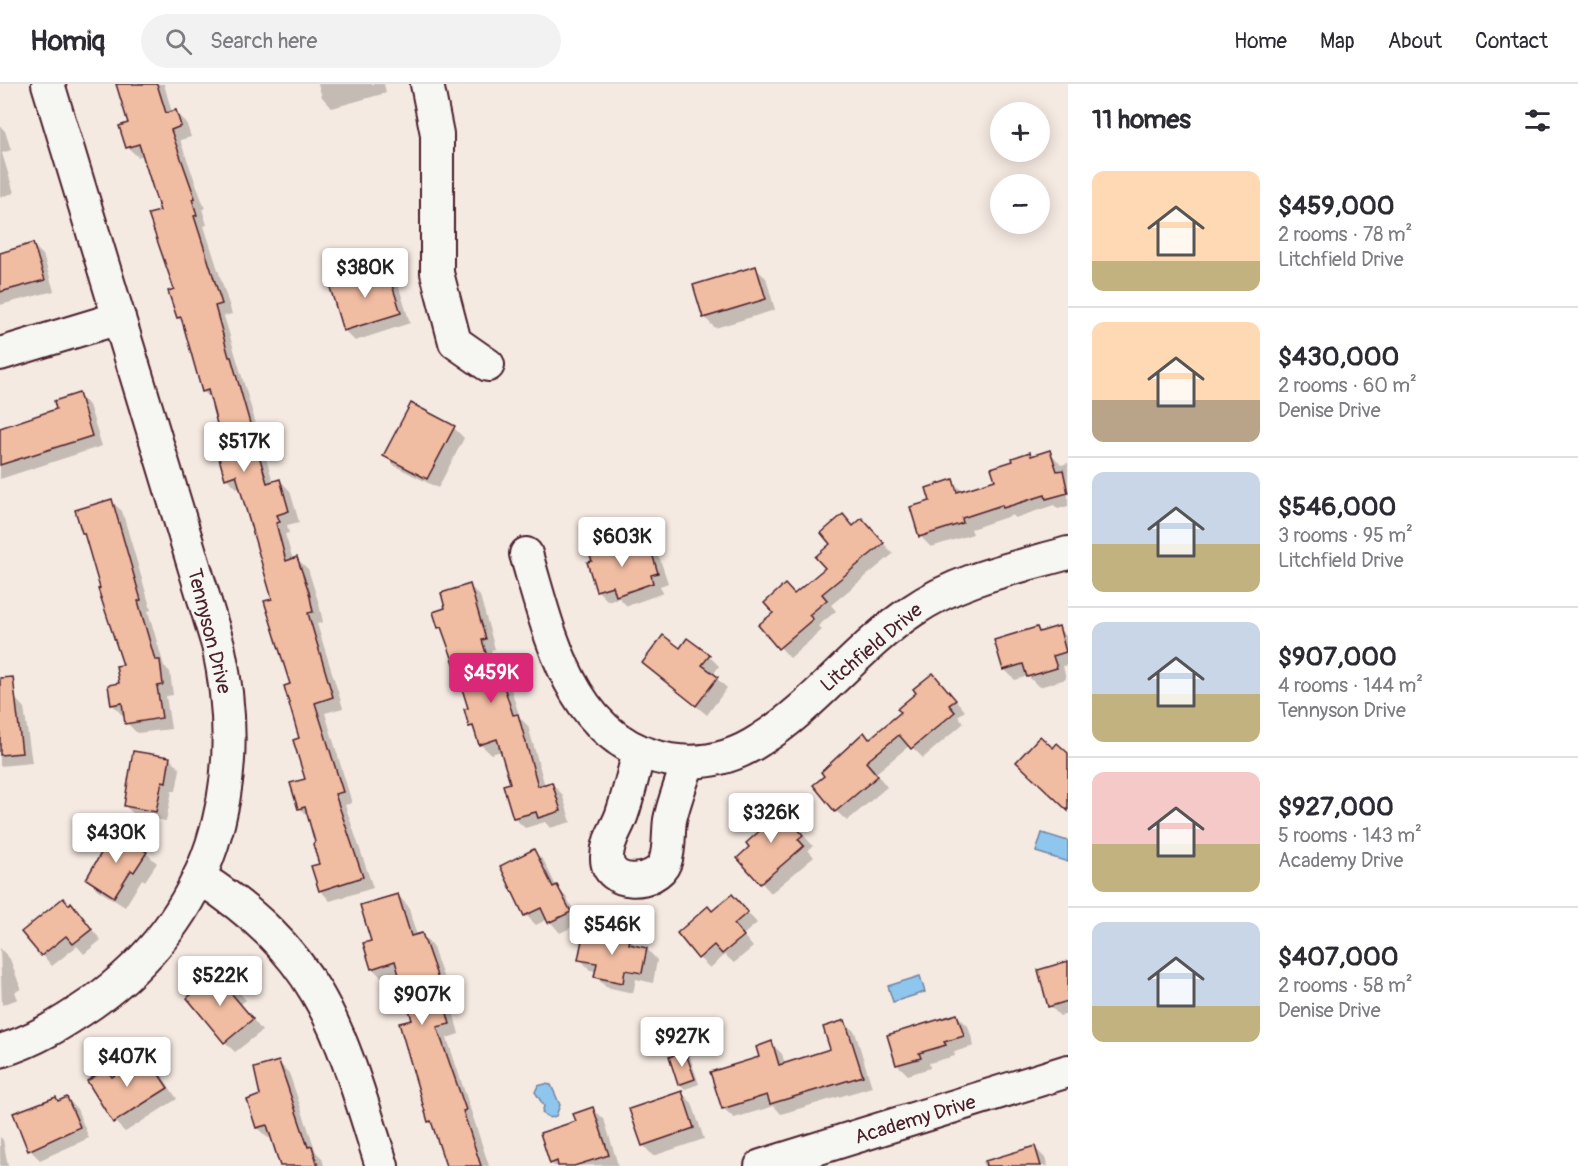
<!DOCTYPE html>
<html lang="en">
<head>
<meta charset="utf-8">
<style>
	body { margin:0; font-family:Pangolin,sans-serif; background:#f2f2f3; color:#2b2b33; height:100vh; display:flex; flex-direction:column; font-size:22px; white-space:nowrap }
	* { box-sizing:border-box; margin:0 }
	p { font-size:20px; color:#7c7c81 }
	.icon { flex:none; width:33px; height:33px; fill:none; stroke:currentColor; stroke-width:2; stroke-linecap:round; stroke-linejoin:round }
	.map { position:relative; flex:1; overflow:hidden }
	.details { display:flex; flex-direction:column; background:#fff; width:510px }
	.details>* { flex:none }
	.buttons { position:absolute; left:990px; top:18px; display:grid; gap:12px }
	.buttons a { display:grid; place-items:center; width:60px; height:60px; border-radius:50%; background:#fff; box-shadow:0 3px 15px #0003; font-size:30px }
	.price { position:absolute; translate:-50% -51px; padding:0 14px; border-radius:6px; background:#fff; color:#222; font-size:20px; line-height:39px; filter:drop-shadow(0 2px 3px #0008) }
	.price::after { content:''; position:absolute; left:50%; top:36px; width:18px; height:14px; margin-left:-9px; background:inherit; clip-path:polygon(0 0,100% 0,50% 100%) }
	.price.on { background:#db2777; color:#fff }
	ul { padding:0; list-style:none }
	li { display:flex; align-items:center; gap:18px; height:150px; padding:0 24px }
	li+li { border-top:2px solid #e1e1e2 }
	li span { display:grid; place-items:center; flex:none; width:168px; height:120px; border-radius:12px; color:#555 }
	li>.icon { margin-inline-start:auto }
	span .icon { width:72px; height:72px; fill:#fffc; stroke-width:1 }
	li b { font-size:26px }
	h2 { display:flex; justify-content:space-between; align-items:center; height:72px; padding:0 24px; font-size:26px }
	header { display:flex; align-items:center; gap:36px; box-sizing:border-box; height:84px; padding:0 30px; background:#fff; border-bottom:2px solid #e1e1e2 }
	header strong { font-size:28px }
	nav { display:flex; gap:33px; margin-inline-start:auto; font-size:21px }
	.search { width:420px; height:54px; background:#f2f2f3; display:flex; align-items:center; gap:15px; box-sizing:border-box; padding:0 21px; border-radius:33px; color:#7c7c81; font-size:22px }
	main { display:flex; flex:1; min-height:0 }
	.map>svg:first-child { display:block }
	.water { fill:#8ec6ed; stroke:#73839f; stroke-width:1.5 }
	.shadow { fill:#0003 }
	.building { fill:#f0bca2; stroke:#4a1f2b; stroke-width:1.5 }
	.lines { fill:none; stroke-linecap:round; stroke-linejoin:round }
	.minor-casing { stroke:#4a1f2b; stroke-width:36 }
	.minor { stroke:#f6f6f2; stroke-width:32 }
	.labels { text-anchor:middle; stroke-width:4.5; stroke-linejoin:round; paint-order:stroke }
	.street-label { font-size:20px; fill:#4a1f2b; stroke:#f6f6f2 }
</style>
</head>
<body>
<header>
<strong>Homiq</strong>
<div class="search"><svg class="icon" aria-label="search" viewBox="0 0 24 24"><circle cx="10" cy="10" r="6"/><path d="M15 15l6 6"/></svg>Search here</div>
<nav><a>Home</a><a>Map</a><a>About</a><a>Contact</a></nav>
</header>
<main>
<div class="map">
<svg width="1068" height="1082" viewBox="0 0 1068 1082">
	<rect width="100%" height="100%" fill="#f5eae2"/>
	<filter id="ink" filterUnits="userSpaceOnUse"><feTurbulence type="fractalNoise" baseFrequency=".0167" numOctaves="2"/><feDisplacementMap in="SourceGraphic" scale="12" xChannelSelector="R" yChannelSelector="G"/><feConvolveMatrix kernelMatrix="1 2 1 2 8 2 1 2 1" color-interpolation-filters="sRGB"/></filter>
	<g filter="url(#ink)">
		<g class="water">
			<polygon points="1042,749 1068,757 1068,778 1036,768"/>
			<polygon points="920,892 925,908 893,918 888,902"/>
			<polygon points="545,1000 551,1001 560,1021 556,1032 550,1034 542,1029 544,1022 535,1008 538,1002"/>
		</g>
		<g class="shadow">
			<polygon points="118,0 164,0 172,29 176,28 186,38 191,53 180,56 205,125 202,125 207,141 204,142 232,230 224,232 273,398 280,396 290,407 299,438 287,441 289,449 285,450 293,476 297,475 308,485 319,520 323,538 317,540 343,624 325,629 352,719 345,721 373,804 330,817 320,806 321,781 310,735 299,724 307,696 292,601 274,516 241,403 237,404 226,394 219,341 213,317 203,307 185,240 178,234 161,127 144,71 138,73 127,63 130,40"/>
			<polygon points="318,0 384,0 386,9 332,24 322,13"/>
			<polygon points="0,42 5,47 11,66 2,69 14,109 0,113"/>
			<polygon points="33,161 43,171 54,207 0,221 0,171"/>
			<polygon points="386,184 396,194 410,239 355,257 345,247 330,201"/>
			<polygon points="755,184 766,194 775,226 715,244 705,234"/>
			<polygon points="78,311 89,321 102,362 0,395 0,345 58,326"/>
			<polygon points="454,344 464,354 438,404 395,382 385,371"/>
			<polygon points="1050,368 1061,381 1068,379 1068,422 1058,425 1054,421 1015,434 1013,431 971,445 973,450 931,463 920,452 932,418 952,397 963,408 996,397 1015,379 1029,370 1033,373"/>
			<polygon points="111,417 122,427 151,526 148,527 164,582 170,588 173,611 166,612 171,645 137,649 127,639 125,630 122,631 112,620 125,582 87,452 83,449"/>
			<polygon points="843,432 854,443 872,446 893,470 831,521 836,527 818,542 822,546 790,574 760,541 827,484"/>
			<polygon points="620,458 626,464 634,461 641,467 650,465 660,475 668,499 660,502 663,509 627,522 619,514 608,517 598,507 589,479"/>
			<polygon points="470,502 480,512 495,565 491,566 499,591 510,602 520,634 528,642 545,702 552,700 562,710 571,738 550,744 545,738 525,744 514,734 512,700 502,667 491,670 480,660 477,649 471,642 470,625 445,548 439,543 447,525"/>
			<polygon points="1058,544 1068,554 1068,581 1063,582 1066,595 1039,603 1028,592 1015,596 1004,585 1037,545 1041,549"/>
			<polygon points="680,566 709,572 719,582 713,591 727,604 707,631 644,579"/>
			<polygon points="943,601 965,627 958,632 964,639 923,674 910,661 876,689 887,703 847,737 836,727 870,656 903,628 919,609"/>
			<polygon points="14,613 24,624 32,679 0,682 0,615"/>
			<polygon points="169,674 180,685 176,707 172,707 166,737 136,732 125,722"/>
			<polygon points="786,731 813,762 808,766 814,773 771,809 739,774"/>
			<polygon points="533,767 544,777 556,802 567,814 580,839 560,849 548,835 536,841 526,831"/>
			<polygon points="146,769 157,779 145,797 142,795 125,823 98,806 88,795"/>
			<polygon points="398,811 408,822 417,852 422,851 432,861 446,901 459,950 447,954 489,1082 448,1082 435,1043 429,1038 414,937 400,889 382,894 372,884 373,858"/>
			<polygon points="71,821 101,856 84,870 77,862 52,882 23,848"/>
			<polygon points="742,822 757,839 743,851 753,863 734,879 725,871 710,884 699,874 713,829"/>
			<polygon points="630,856 637,863 647,865 657,876 653,899 636,895 633,909 606,903 596,893 597,887 590,886 580,875"/>
			<polygon points="0,864 10,875 21,905 15,908 18,915 2,921"/>
			<polygon points="1068,878 1068,930 1060,932 1050,922"/>
			<polygon points="221,888 246,916 241,920 262,947 235,968 225,958"/>
			<polygon points="957,931 968,942 974,962 954,968 955,972 929,979 930,984 908,991 897,980"/>
			<polygon points="844,938 855,948 872,1003 781,1030 774,1022 734,1034 723,1024 771,959 782,970 785,980 832,966"/>
			<polygon points="685,968 690,973 699,1000 685,1005 680,1000"/>
			<polygon points="146,973 157,984 177,1015 125,1048 115,1038 106,987 113,994"/>
			<polygon points="278,978 289,989 316,1068 322,1074 324,1082 281,1082 272,1053 268,1054 257,1044 262,1012"/>
			<polygon points="682,1009 692,1019 704,1055 653,1072 643,1061"/>
			<polygon points="67,1014 77,1025 89,1054 40,1076 30,1066"/>
			<polygon points="593,1025 604,1035 618,1081 554,1082 551,1079 577,1038"/>
			<polygon points="0,1053 3,1056 8,1082 0,1082"/>
			<polygon points="1035,1064 1046,1075 1048,1082 984,1082 982,1078"/>
		</g>
		<g class="building">
			<polygon points="116,0 157,0 166,29 176,26 181,42 171,46 195,114 192,115 197,131 194,132 222,220 215,222 229,273 231,273 267,399 280,395 289,427 277,431 280,438 276,439 286,477 297,473 309,508 313,528 308,529 333,613 315,619 343,708 335,710 363,793 319,807 311,782 319,780 313,760 315,758 305,723 298,725 290,699 305,695 293,656 299,654 284,602 290,600 264,517 272,515 236,391 225,395 216,364 220,363 214,342 217,340 208,306 202,308 181,233 177,234 168,207 174,205 148,130 160,127 139,60 126,64 119,42 128,39"/>
			<polygon points="33,159 45,196 0,208 0,169"/>
			<polygon points="386,182 401,229 343,247 329,200"/>
			<polygon points="756,182 766,215 703,234 693,201"/>
			<polygon points="79,309 92,352 0,381 0,344 56,325 54,317"/>
			<polygon points="411,319 455,342 427,395 383,372"/>
			<polygon points="1050,366 1057,387 1063,386 1068,409 1046,415 1045,411 1003,424 1002,421 962,434 963,439 919,453 910,423 930,417 926,404 953,395 957,408 995,396 991,384 1013,377 1012,374 1030,368 1031,372"/>
			<polygon points="112,415 141,516 138,517 155,576 160,576 163,601 157,602 162,634 125,640 122,619 111,621 108,601 119,599 116,582 123,581 98,505 100,504 84,449 82,449 75,426"/>
			<polygon points="843,430 853,442 862,434 884,459 822,510 827,516 809,531 813,535 778,565 758,541 773,529 764,519 785,500 794,510 825,484 815,473 830,460 821,449"/>
			<polygon points="620,457 623,463 635,459 637,467 650,463 658,489 651,491 653,499 616,512 613,502 596,507 587,478 592,477 588,467"/>
			<polygon points="470,500 486,555 482,556 493,592 500,590 513,631 518,630 538,702 552,698 561,727 538,734 536,728 513,734 503,701 510,699 497,655 479,661 473,642 469,643 464,625 468,624 455,582 441,543 438,544 433,528 445,524 441,509"/>
			<polygon points="1059,542 1066,568 1053,572 1057,584 1027,593 1023,580 1003,586 994,556 1037,543 1039,548"/>
			<polygon points="663,551 680,564 687,554 710,571 702,581 718,593 696,622 642,579"/>
			<polygon points="933,589 956,616 949,621 955,628 911,665 899,651 866,678 878,692 835,728 813,701 824,692 821,688 864,648 869,655 901,628 897,625 916,609 913,605"/>
			<polygon points="13,593 22,669 0,671 0,594"/>
			<polygon points="1040,652 1053,664 1057,659 1068,669 1068,727 1016,678"/>
			<polygon points="133,667 170,673 166,698 162,697 156,728 124,722"/>
			<polygon points="776,718 803,751 798,755 804,762 760,800 737,774 749,763 746,759 764,743 757,734"/>
			<polygon points="114,747 147,768 134,788 131,786 114,813 86,795"/>
			<polygon points="534,765 553,803 557,801 571,828 548,839 541,824 524,832 500,782"/>
			<polygon points="398,810 411,852 422,849 436,889 450,940 437,943 466,1026 463,1027 481,1082 446,1082 431,1037 428,1038 399,939 412,936 395,877 371,885 363,859 371,857 360,821"/>
			<polygon points="732,810 748,828 734,840 744,852 722,870 714,861 698,875 677,849 708,822 712,827"/>
			<polygon points="63,814 69,821 71,818 92,845 73,860 66,852 41,872 21,848"/>
			<polygon points="584,846 630,855 629,860 647,864 642,889 625,886 623,899 594,893 597,879 578,876"/>
			<polygon points="1068,877 1068,917 1048,923 1038,886"/>
			<polygon points="221,886 237,905 231,909 253,935 224,959 187,914"/>
			<polygon points="957,930 964,952 944,958 946,961 919,969 921,974 896,981 887,951"/>
			<polygon points="845,936 863,992 770,1020 767,1011 722,1025 710,988 759,973 756,963 772,957 779,981 830,965 823,943"/>
			<polygon points="685,967 695,995 678,1001 669,973"/>
			<polygon points="146,971 168,1004 113,1039 87,997 106,985 112,993"/>
			<polygon points="279,977 308,1063 312,1062 318,1082 280,1082 267,1041 256,1044 247,1016 260,1011 254,984"/>
			<polygon points="682,1007 694,1044 642,1062 629,1025"/>
			<polygon points="56,1013 58,1017 67,1013 80,1043 28,1067 13,1029"/>
			<polygon points="593,1023 609,1071 574,1082 558,1082 557,1077 550,1080 540,1049 576,1037 573,1030"/>
			<polygon points="1035,1062 1041,1082 986,1082 985,1077"/>
		</g>
		<g class="lines">
			<g class="minor-casing">
				<g id="minor">
					<polyline points="427,0 437,50 437,189 455,258 488,281"/>
					<polyline points="0,270 119,234"/>
					<path d="M526 470C550 550 571 660 670 676 702 681 733 674 760 656 814 623 858 563 912 527 958 495 1015 484 1068 469"/>
					<path d="M639 667C634 688 629 709 622 730 617 745 607 756 607 773 606 803 656 802 665 778 670 765 668 749 670 736 674 717 682 697 688 679"/>
					<path d="M199 793C324 873 340 949 382 1082"/>
					<path d="M0 967C34 957 63 939 92 919 213 833 249 702 218 561L48 0"/>
					<polyline points="761,1082 1068,987"/>
				</g>
			</g>
			<use href="#minor" class="minor"/>
		</g>
	</g>
	<g class="labels">
		<g class="street-label">
			<text transform="translate(210 547) rotate(76)" y="7">Tennyson Drive</text>
			<text transform="translate(871 563) rotate(-40)" y="7">Litchfield Drive</text>
			<text transform="translate(915 1035) rotate(-17)" y="7">Academy Drive</text>
		</g>
	</g>
</svg>
<div class="buttons">
<a>+</a>
<a>−</a>
</div>
<b class="price" style="left:365px;top:215px">$380K</b>
<b class="price" style="left:244px;top:389px">$517K</b>
<b class="price" style="left:622px;top:484px">$603K</b>
<b class="price on" style="left:491px;top:620px">$459K</b>
<b class="price" style="left:771px;top:760px">$326K</b>
<b class="price" style="left:116px;top:780px">$430K</b>
<b class="price" style="left:612px;top:872px">$546K</b>
<b class="price" style="left:220px;top:923px">$522K</b>
<b class="price" style="left:422px;top:942px">$907K</b>
<b class="price" style="left:682px;top:984px">$927K</b>
<b class="price" style="left:127px;top:1004px">$407K</b>
</div>
<section class="details">
<h2>11 homes<svg class="icon" aria-label="filters" viewBox="0 0 24 24"><path d="M4 7h16M4 17h16"/><circle cx="9" cy="7" r="2"/><circle cx="15" cy="17" r="2"/></svg></h2>
<ul>
<li><span style="background:linear-gradient(#ffd9b3 75%,#c2b280 0)"><svg class="icon" aria-label="home" viewBox="0 0 24 24"><path d="M3 11l9-7 9 7M6 9v11h12V9"/></svg></span><div><b>$459,000</b><p>2 rooms · 78 m²</p><p>Litchfield Drive</p></div></li>
<li><span style="background:linear-gradient(#ffd9b3 65%,#b9a48a 0)"><svg class="icon" aria-label="home" viewBox="0 0 24 24"><path d="M3 11l9-7 9 7M6 9v11h12V9"/></svg></span><div><b>$430,000</b><p>2 rooms · 60 m²</p><p>Denise Drive</p></div></li>
<li><span style="background:linear-gradient(#c9d6e8 60%,#c2b280 0)"><svg class="icon" aria-label="home" viewBox="0 0 24 24"><path d="M3 11l9-7 9 7M6 9v11h12V9"/></svg></span><div><b>$546,000</b><p>3 rooms · 95 m²</p><p>Litchfield Drive</p></div></li>
<li><span style="background:linear-gradient(#c9d6e8 60%,#c2b280 0)"><svg class="icon" aria-label="home" viewBox="0 0 24 24"><path d="M3 11l9-7 9 7M6 9v11h12V9"/></svg></span><div><b>$907,000</b><p>4 rooms · 144 m²</p><p>Tennyson Drive</p></div></li>
<li><span style="background:linear-gradient(#f6c9c9 60%,#c2b280 0)"><svg class="icon" aria-label="home" viewBox="0 0 24 24"><path d="M3 11l9-7 9 7M6 9v11h12V9"/></svg></span><div><b>$927,000</b><p>5 rooms · 143 m²</p><p>Academy Drive</p></div></li>
<li><span style="background:linear-gradient(#c9d6e8 70%,#c2b280 0)"><svg class="icon" aria-label="home" viewBox="0 0 24 24"><path d="M3 11l9-7 9 7M6 9v11h12V9"/></svg></span><div><b>$407,000</b><p>2 rooms · 58 m²</p><p>Denise Drive</p></div></li>
</ul>
</section>
</main>
</body>
</html>
